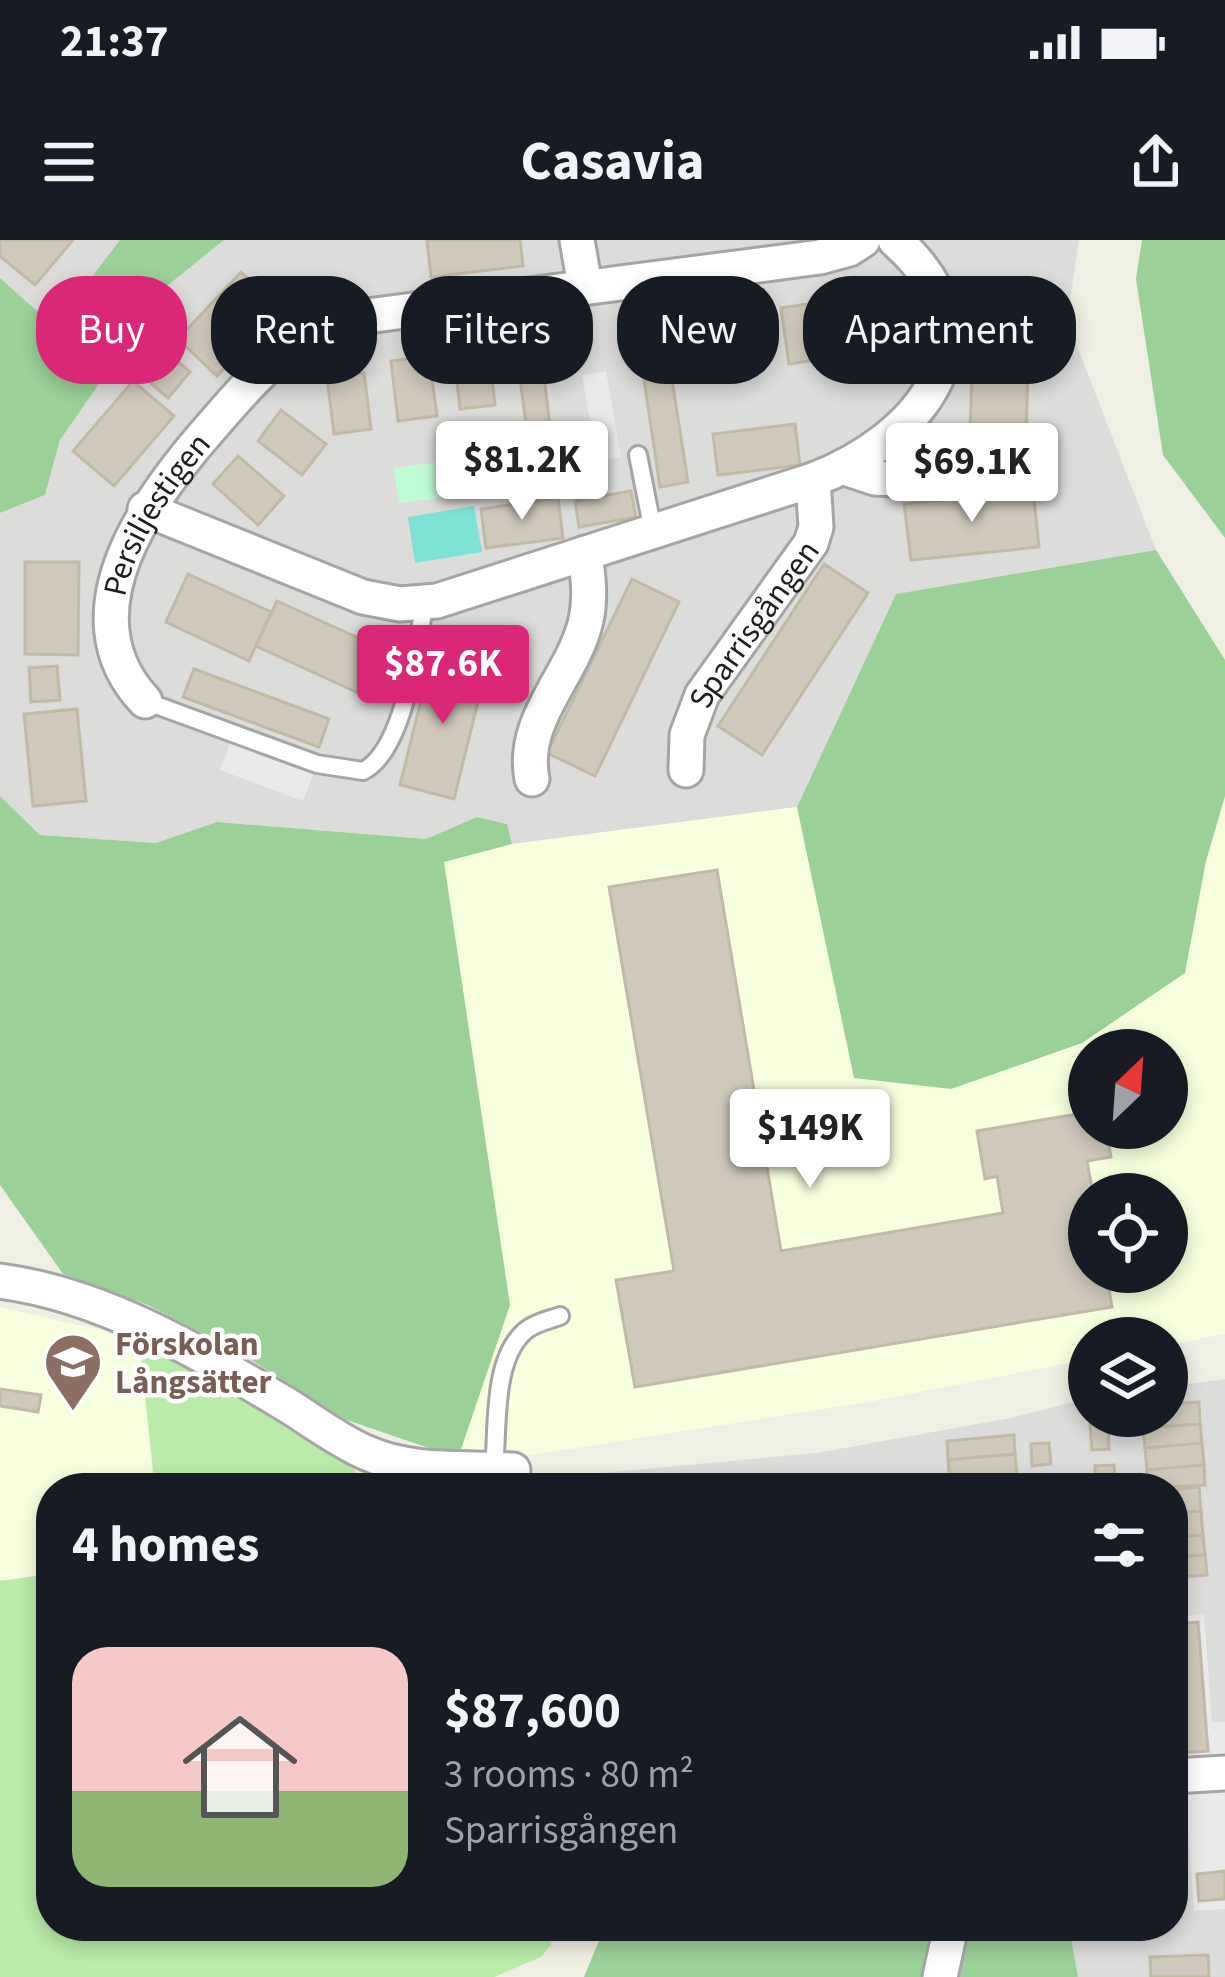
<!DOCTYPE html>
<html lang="en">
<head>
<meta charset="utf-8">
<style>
	body { margin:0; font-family:"Source Sans 3",sans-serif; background:#242831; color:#f1f3f6; height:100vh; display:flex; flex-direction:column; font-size:45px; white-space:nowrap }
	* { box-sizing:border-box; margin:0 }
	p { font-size:39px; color:#9ea1a6 }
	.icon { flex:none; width:66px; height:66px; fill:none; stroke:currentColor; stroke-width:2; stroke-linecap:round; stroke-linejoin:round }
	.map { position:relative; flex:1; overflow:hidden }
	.sheet { position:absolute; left:36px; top:1233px; width:1152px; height:468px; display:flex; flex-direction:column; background:#171b24; border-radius:48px; box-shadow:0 6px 18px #0003 }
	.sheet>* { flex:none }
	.hud { position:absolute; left:36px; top:36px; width:1155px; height:108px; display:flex; gap:24px }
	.needle { width:78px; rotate:25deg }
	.controls { position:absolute; left:1068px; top:789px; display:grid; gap:24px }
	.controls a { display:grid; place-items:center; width:120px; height:120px; border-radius:50%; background:#171b24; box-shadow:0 6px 18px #0003; font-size:60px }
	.price { position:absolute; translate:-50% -102px; padding:0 27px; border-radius:12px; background:#fff; color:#222; font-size:39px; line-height:78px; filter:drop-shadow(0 3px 6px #0008) }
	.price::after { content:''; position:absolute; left:50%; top:72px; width:36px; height:27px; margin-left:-18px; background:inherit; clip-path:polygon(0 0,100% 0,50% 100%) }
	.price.active { background:#db2777; color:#fff }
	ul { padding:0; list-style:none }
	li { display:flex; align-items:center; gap:36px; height:300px; padding:0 36px }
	li span { display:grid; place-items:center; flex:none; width:336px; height:240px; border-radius:36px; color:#555 }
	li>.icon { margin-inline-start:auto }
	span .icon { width:144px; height:144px; fill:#fffc; stroke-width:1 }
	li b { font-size:51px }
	h2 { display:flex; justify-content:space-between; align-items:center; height:144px; padding:0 36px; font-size:51px }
	.tag { padding:0 42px; border-radius:48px; background:#171b24; box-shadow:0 6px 18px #0003; font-size:42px; line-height:108px }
	.tag.active { background:#db2777; color:#fff }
	.status { display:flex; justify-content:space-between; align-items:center; height:84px; padding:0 60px; background:#171b24; direction:ltr }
	.status svg { height:33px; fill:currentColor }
	header { display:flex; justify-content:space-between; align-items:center; height:156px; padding:0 36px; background:#171b24; font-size:54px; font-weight:700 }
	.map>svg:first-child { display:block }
	.residential { fill:#dcdcdb }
	.education { fill:#f7ffde; fill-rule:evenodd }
	.grass { fill:#b9eca8 }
	.forest { fill:#9ad197 }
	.park { fill:#bffcd3 }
	.pitch { fill:#7ee2d4 }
	.parking { fill:#eaeaea }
	.building { fill:#d0cabd; stroke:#c2b9a6; stroke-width:3 }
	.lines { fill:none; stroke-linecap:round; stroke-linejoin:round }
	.service-casing { stroke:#a5a5a5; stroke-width:22 }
	.minor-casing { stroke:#a5a5a5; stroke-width:39 }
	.service { stroke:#fff; stroke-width:16 }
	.minor { stroke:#fff; stroke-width:33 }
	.labels { text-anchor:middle; stroke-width:9; stroke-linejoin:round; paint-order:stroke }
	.street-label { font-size:33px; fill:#1e1e1e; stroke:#fff }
	.education-label { font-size:33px; font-weight:bold; fill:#785e54; stroke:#fff; text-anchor:start }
</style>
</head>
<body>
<div class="status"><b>21:37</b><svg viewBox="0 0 49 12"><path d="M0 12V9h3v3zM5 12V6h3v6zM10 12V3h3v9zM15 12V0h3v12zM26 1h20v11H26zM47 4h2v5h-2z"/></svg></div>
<header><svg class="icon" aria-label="menu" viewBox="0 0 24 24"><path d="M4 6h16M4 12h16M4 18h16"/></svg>Casavia<svg class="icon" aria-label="share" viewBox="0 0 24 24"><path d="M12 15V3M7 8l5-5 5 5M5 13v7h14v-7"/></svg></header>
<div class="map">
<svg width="1225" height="1737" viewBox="0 0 1225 1737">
	<rect width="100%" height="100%" fill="#f0efe4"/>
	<g class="residential">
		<polygon points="0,0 120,0 54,86 0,38"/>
		<polygon points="224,0 1079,0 1067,80 1156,310 896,354 797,567 512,604 507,584 477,577 426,599 217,582 156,603 40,595 0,556 0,273 45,255 60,200 167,46"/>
		<polygon points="1225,1139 1225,1737 1078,1737 1069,1686 1173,1686 1173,1248 437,1248 817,1213 1010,1178 1089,1158 1089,1176 1167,1176 1167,1147"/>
	</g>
	<g class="education">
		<path d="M1225 556V1094L1167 1105V1098H1089V1119L869 1162 513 1218H458L444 621 512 604 797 567 854 837 1206 621ZM1089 810H1167V888H1089ZM1089 954H1167V1032H1089Z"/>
		<polygon points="0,1067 139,1099 154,1248 51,1248 51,1334 0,1341"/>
	</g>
	<g class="grass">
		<polygon points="139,1099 353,1226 361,1248 155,1248"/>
		<polygon points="51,1334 51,1686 546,1686 551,1705 541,1717 494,1737 0,1737 0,1341"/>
	</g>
	<g class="forest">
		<polygon points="120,0 224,0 167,46 60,200 45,255 0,273 0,38 54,86"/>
		<polygon points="1142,0 1225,0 1225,298 1163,215 1136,39"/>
		<polygon points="1156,310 1225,420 1225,556 1206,621 1185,733 1082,803 951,849 854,838 797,567 896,354"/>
		<polygon points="0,556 40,595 156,603 217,582 426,599 477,577 507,584 512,604 444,622 510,1065 458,1218 344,1179 242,1114 148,1065 63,1034 0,945"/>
		<polygon points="605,1686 1069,1686 1078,1737 584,1737"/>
	</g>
	<polygon class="park" points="505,213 510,249 399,263 394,228"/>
	<polygon class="pitch" points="474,266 482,312 415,323 408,277"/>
	<g class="parking">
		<polygon points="606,131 621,217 597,221 582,135"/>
		<polygon points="234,494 317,524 303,561 220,530"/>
		<polygon points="1204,1375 1212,1482 1225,1482 1225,1669 1194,1671 1183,1518 1173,1518 1173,1377"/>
	</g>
	<g class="building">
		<polygon points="0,0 73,0 35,45 0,16"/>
		<polygon points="427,0 520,0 523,26 431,37"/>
		<polygon points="241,32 280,68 217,136 178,99"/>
		<polygon points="885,54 893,110 853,115 846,60"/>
		<polygon points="821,62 829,118 789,124 781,68"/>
		<polygon points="974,66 1030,69 1026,196 970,194"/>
		<polygon points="757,71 765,127 725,133 718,77"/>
		<polygon points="664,89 688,242 660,247 637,93"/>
		<polygon points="488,105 495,165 460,169 453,109"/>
		<polygon points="168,113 190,132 168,158 146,139"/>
		<polygon points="429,116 437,176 398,181 391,121"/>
		<polygon points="542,120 553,212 530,215 518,123"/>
		<polygon points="364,133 371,189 334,194 327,137"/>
		<polygon points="133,141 174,176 114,246 73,211"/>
		<polygon points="281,170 326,204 302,235 258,201"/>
		<polygon points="795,184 800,225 718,235 713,194"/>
		<polygon points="238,216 284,256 258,285 213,244"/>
		<polygon points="1033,250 1039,307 911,320 904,264"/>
		<polygon points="631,251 636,277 579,287 575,261"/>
		<polygon points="558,258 563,298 486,308 481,269"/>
		<polygon points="25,322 79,322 78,415 25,414"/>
		<polygon points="824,324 868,353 762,515 718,486"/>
		<polygon points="188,334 271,372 249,421 166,382"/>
		<polygon points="632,339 679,362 595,536 547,513"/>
		<polygon points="277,361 385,410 365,456 256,406"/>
		<polygon points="432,416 486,429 454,559 400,545"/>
		<polygon points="57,426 60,460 31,462 29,428"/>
		<polygon points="194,429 329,479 319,507 183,457"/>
		<polygon points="77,469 86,561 33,566 24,474"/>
		<polygon points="717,630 781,1011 1003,973 997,936 985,939 977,891 1089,872 1089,888 1106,888 1111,917 1087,921 1093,954 1089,954 1089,1032 1106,1032 1112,1067 635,1147 616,1040 674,1031 609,647"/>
		<polygon points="0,1149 41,1155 38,1172 0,1166"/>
		<polygon points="1199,1162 1200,1184 1143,1188 1142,1176 1167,1176 1167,1164"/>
		<polygon points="1108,1182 1109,1209 1092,1210 1090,1184"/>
		<polygon points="1200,1184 1202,1203 1145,1208 1143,1188"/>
		<polygon points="1014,1195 1015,1214 948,1220 947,1201"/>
		<polygon points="1049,1203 1051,1224 1032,1226 1031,1204"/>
		<polygon points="1202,1203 1204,1225 1147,1230 1145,1208"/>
		<polygon points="1015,1214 1017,1237 950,1241 948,1220"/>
		<polygon points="1114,1225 1116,1248 1096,1248 1095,1226"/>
		<polygon points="1204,1225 1205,1245 1148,1248 1147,1230"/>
		<polygon points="1017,1237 1018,1248 951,1248 950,1241"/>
		<polygon points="1199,1247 1201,1271 1173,1273 1173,1250"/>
		<polygon points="1201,1271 1203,1295 1173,1297 1173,1273"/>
		<polygon points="1203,1295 1205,1315 1173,1318 1173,1297"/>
		<polygon points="1205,1315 1207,1335 1173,1338 1173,1318"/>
		<polygon points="1198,1382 1208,1511 1180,1513 1173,1384"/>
		<polygon points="1225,1631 1225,1659 1199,1661 1197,1634"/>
		<polygon points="1089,1686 1144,1686 1144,1695 1090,1698"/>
		<polygon points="1208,1715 1209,1737 1151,1737 1150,1717"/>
	</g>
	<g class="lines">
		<g class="service-casing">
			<g id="service">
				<polyline points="638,215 653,291"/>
				<path d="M145 461 317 524 363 531C405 510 416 406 425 363"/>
				<path d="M494 1229C498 1187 492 1120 525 1091 534 1083 549 1080 560 1076"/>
			</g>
		</g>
		<g class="minor-casing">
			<g id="minor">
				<polyline points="577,0 585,46"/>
				<polyline points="845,228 875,238 892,239 1034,220"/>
				<path d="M145 269 363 357 400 364 437 361 813 240C921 199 1004 96 895 0"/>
				<path id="s1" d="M145 461C62 373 150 256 212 186 238 156 265 124 298 102 319 89 344 83 367 76L820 17 849 9 863 0"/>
				<path id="s2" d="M686 530 687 495 702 455 811 303 816 287 813 240"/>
				<path d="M532 539C520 479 574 435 586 380 591 358 588 335 585 313"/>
				<path d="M0 1041C105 1055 198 1112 287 1165 313 1181 339 1201 367 1213 411 1233 466 1227 513 1230"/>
				<polyline points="1173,1536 1225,1533"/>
				<polyline points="940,1737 951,1686"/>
			</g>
		</g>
		<use href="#service" class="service"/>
		<use href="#minor" class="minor"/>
	</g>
	<defs>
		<g id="school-pin" transform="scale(3)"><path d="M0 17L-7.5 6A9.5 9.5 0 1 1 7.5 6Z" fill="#8d6e63" stroke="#fff"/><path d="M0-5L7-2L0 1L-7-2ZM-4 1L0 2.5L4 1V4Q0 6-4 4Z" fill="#fff"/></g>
	</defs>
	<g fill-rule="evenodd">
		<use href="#school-pin" x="73" y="1122"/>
	</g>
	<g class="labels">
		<g class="street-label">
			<text dy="12" stroke="none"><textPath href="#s1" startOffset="207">Persiljestigen</textPath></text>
			<text dy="12" stroke="none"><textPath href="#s2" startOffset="165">Sparrisgången</textPath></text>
		</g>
		<g class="education-label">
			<text x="115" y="1115">Förskolan<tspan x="115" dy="38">Långsätter</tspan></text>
		</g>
	</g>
</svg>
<div class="controls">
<a><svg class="needle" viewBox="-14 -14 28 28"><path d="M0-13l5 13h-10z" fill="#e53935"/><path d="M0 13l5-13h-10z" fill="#9ea1a6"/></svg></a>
<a><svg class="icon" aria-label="locate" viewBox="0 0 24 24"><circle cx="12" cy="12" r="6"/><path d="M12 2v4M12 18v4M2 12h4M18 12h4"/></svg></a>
<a><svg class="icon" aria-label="layers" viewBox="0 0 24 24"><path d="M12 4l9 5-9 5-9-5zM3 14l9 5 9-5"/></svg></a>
</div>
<b class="price" style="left:522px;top:283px">$81.2K</b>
<b class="price" style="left:972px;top:285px">$69.1K</b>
<b class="price active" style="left:443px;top:487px">$87.6K</b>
<b class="price" style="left:810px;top:951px">$149K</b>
<div class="hud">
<a class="tag active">Buy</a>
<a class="tag">Rent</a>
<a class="tag">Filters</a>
<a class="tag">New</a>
<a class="tag">Apartment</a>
</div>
<section class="sheet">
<h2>4 homes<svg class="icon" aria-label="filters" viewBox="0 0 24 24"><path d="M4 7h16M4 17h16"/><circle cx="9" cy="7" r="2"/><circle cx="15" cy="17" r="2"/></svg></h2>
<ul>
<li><span style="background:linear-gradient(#f6c9c9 60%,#8fb573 0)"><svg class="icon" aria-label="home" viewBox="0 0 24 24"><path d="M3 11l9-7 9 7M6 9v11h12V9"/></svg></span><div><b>$87,600</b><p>3 rooms · 80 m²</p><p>Sparrisgången</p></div></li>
</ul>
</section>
</div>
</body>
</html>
